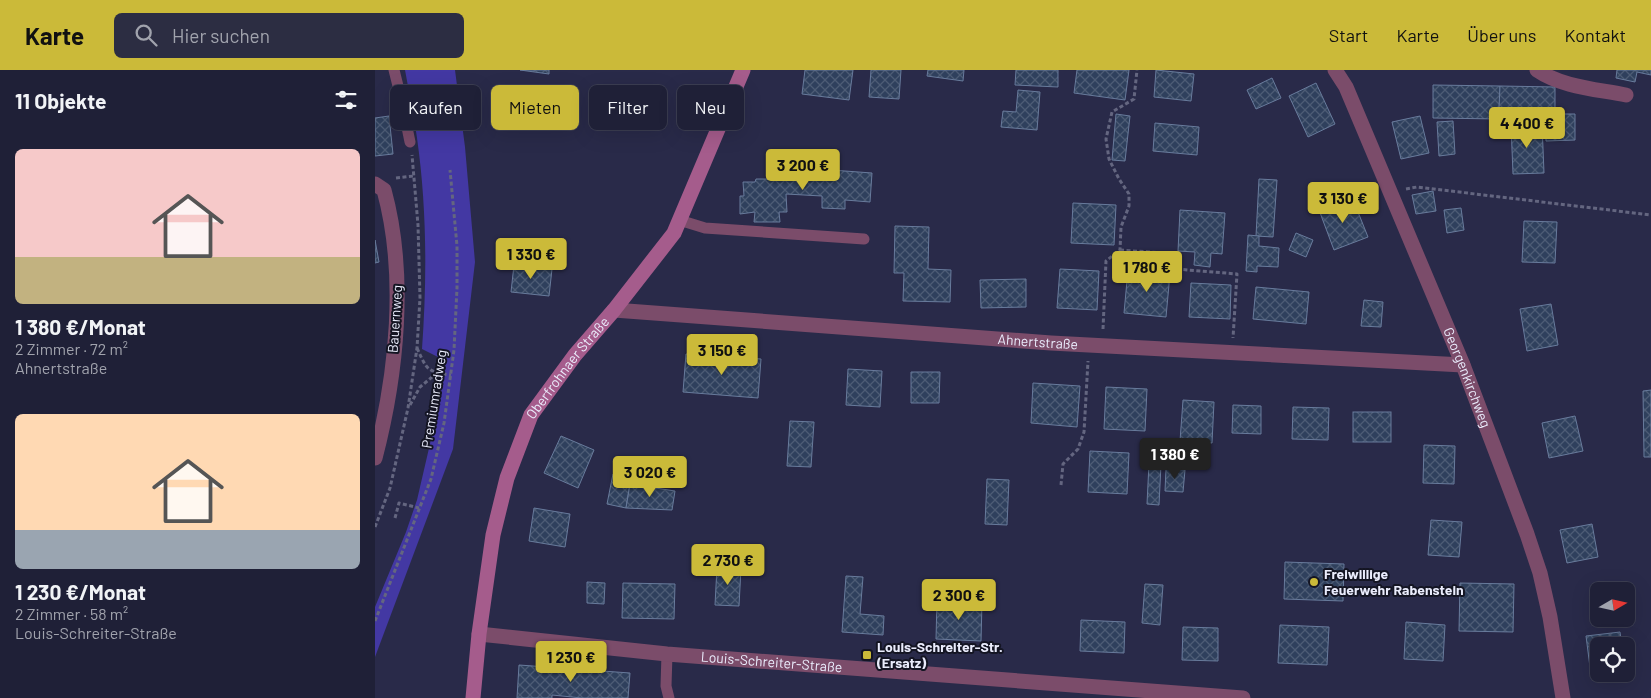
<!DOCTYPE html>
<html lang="de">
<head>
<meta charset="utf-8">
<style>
	body { margin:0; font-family:Barlow,sans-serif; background:#2c2d42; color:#f1f3f6; height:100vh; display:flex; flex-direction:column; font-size:19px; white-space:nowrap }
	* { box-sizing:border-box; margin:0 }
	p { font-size:16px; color:#a1a3ad }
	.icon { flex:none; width:28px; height:28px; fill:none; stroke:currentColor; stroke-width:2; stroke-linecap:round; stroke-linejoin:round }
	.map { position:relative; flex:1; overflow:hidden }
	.details { display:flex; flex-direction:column; background:#1f2037; width:375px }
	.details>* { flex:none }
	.banner { position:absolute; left:15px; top:15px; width:475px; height:45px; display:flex; gap:10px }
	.needle { width:32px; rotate:81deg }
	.controls { position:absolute; left:1215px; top:512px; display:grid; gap:10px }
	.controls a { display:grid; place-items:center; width:45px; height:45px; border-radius:8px; background:#1f2037; box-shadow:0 5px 20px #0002,0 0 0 1px #3c3e52; font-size:25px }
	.price { position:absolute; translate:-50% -42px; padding:0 11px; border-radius:5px; background:#cbba39; color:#111; font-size:16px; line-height:32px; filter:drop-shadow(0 1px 2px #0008) }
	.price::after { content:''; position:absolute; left:50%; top:30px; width:15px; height:11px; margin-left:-8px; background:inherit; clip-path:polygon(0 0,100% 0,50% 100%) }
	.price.active { background:#222; color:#fff }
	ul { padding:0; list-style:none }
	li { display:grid; align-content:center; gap:10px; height:265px; padding:0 15px }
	li span { display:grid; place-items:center; height:155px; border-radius:8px; color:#555 }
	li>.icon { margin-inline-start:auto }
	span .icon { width:90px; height:90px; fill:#fffc; stroke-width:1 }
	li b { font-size:21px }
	h2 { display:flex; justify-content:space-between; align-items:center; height:60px; padding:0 15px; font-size:21px }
	.chip { padding:0 18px; border-radius:8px; background:#1f2037; box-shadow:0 5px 20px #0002,0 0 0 1px #3c3e52; font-size:18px; line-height:45px }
	.chip.active { background:#cbba39; color:#111 }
	header { display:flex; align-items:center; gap:30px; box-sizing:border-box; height:70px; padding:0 25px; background:#cbba39; color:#111 }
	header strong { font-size:24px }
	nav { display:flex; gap:28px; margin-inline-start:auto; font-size:18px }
	.search { width:350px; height:45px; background:#2c2d42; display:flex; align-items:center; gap:12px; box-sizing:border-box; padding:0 18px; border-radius:8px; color:#a1a3ad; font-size:19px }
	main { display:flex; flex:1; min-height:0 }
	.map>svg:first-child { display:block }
	.green { fill:#4338a3 }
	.building { fill:url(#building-cross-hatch); stroke:#687b9c }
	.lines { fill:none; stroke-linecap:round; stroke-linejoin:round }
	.path { stroke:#646680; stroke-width:3; stroke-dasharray:4 2.5; stroke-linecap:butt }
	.lane { stroke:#7b4c6a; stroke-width:11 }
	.street { stroke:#7b4c6a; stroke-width:15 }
	.secondary { stroke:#a55c8c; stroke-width:15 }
	.poi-dot { fill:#cbba39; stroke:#141523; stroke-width:2 }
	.labels { text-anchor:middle; stroke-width:4; stroke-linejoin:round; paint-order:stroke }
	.street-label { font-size:14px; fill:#eaecfc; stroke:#141523 }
	.poi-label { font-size:14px; font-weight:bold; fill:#eaecfc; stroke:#141523; text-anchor:start }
</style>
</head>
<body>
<header>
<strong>Karte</strong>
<div class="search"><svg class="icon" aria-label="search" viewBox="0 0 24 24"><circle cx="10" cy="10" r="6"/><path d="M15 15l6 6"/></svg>Hier suchen</div>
<nav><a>Start</a><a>Karte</a><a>Über uns</a><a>Kontakt</a></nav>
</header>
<main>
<section class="details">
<h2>11 Objekte<svg class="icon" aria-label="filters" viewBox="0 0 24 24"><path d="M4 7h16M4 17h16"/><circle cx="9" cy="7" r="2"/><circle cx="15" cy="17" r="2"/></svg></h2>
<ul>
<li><span style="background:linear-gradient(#f6c9c9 70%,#c2b280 0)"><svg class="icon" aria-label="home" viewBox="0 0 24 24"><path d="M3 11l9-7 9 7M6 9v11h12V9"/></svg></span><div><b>1 380 €/Monat</b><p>2 Zimmer · 72 m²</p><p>Ahnertstraße</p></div></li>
<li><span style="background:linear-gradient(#ffd9b3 75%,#9aa5b1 0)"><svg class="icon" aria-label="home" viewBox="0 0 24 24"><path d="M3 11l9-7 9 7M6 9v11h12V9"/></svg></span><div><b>1 230 €/Monat</b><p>2 Zimmer · 58 m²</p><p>Louis-Schreiter-Straße</p></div></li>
</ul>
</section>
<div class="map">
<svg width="1276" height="628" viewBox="0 0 1276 628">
	<defs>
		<pattern id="building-cross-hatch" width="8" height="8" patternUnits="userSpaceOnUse" patternTransform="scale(1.25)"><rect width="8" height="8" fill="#2f405d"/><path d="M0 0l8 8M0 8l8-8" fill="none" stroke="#4d5c75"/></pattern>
	</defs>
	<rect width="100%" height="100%" fill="#292a49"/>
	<path class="green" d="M30 0H80L90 77 100 192 78 379 0 587V537L31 462 42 430 64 335 71 291 47 279C52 210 52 138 42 68 39 45 34 23 30 0Z"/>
	<g class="building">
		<polygon points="145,0 174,0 174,4"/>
		<polygon points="430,0 478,0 474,30 427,24"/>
		<polygon points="496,0 526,0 524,29 494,27"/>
		<polygon points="553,0 589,0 588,11 552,6"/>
		<polygon points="641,0 683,0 683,17 640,15"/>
		<polygon points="702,0 754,0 750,30 699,23"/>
		<polygon points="781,0 819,4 816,31 779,27"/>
		<polygon points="1242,0 1276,0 1276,5 1262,2 1260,12 1241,8"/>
		<polygon points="897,8 906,28 881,39 872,20"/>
		<polygon points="941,13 960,54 933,67 914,26"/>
		<polygon points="1058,15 1125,16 1125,49 1058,48"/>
		<polygon points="1125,16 1180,17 1180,39 1124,38"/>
		<polygon points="643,20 665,22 662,60 626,57 628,41 641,42"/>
		<polygon points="132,26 180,31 177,53 130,47"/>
		<polygon points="741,44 755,46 750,91 737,90"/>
		<polygon points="1170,44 1200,44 1200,70 1171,71"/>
		<polygon points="14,46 18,84 0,86 0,48"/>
		<polygon points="1045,46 1054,83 1026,89 1017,52"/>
		<polygon points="1078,51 1080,84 1064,86 1062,52"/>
		<polygon points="780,53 824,57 822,85 778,81"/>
		<polygon points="1167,54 1169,103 1138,104 1136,55"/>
		<polygon points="402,96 497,103 495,132 470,130 470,139 447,138 447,126 411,124 412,142 404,142 405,152 379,152 380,142 365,144 365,126 369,126 368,112 380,112 381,109 401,109"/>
		<polygon points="884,109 902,110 898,167 881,166"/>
		<polygon points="1058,121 1061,141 1041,144 1037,125"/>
		<polygon points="977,127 993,167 959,180 944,140"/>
		<polygon points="698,133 741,135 739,175 696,173"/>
		<polygon points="1086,138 1089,160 1072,163 1069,140"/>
		<polygon points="805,140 850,143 847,184 836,183 835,197 819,195 820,182 803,181"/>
		<polygon points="1149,151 1182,152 1180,193 1147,192"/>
		<polygon points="520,156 554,157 553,199 576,200 575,232 528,231 529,203 519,203"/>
		<polygon points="921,163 938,170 931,187 914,180"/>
		<polygon points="873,165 884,166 884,176 904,178 903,197 882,196 882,202 871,201"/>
		<polygon points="0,170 4,192 0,193"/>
		<polygon points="139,195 177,199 174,226 136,222"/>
		<polygon points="685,199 724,201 722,240 682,238"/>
		<polygon points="753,200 795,204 791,247 749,243"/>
		<polygon points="651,209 651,237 606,238 605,210"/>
		<polygon points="816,213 856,215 855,249 814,247"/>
		<polygon points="881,217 934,222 931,254 878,249"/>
		<polygon points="989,230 1008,232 1006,257 986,256"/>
		<polygon points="1176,234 1183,275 1152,281 1145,239"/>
		<polygon points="311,284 386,289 383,328 308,322"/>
		<polygon points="473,299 507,301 505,337 471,335"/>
		<polygon points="536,302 565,302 564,333 536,333"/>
		<polygon points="658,313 705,316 702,357 656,353"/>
		<polygon points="731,317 772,319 770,361 729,359"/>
		<polygon points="1276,320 1276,387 1269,387 1268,321"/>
		<polygon points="808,330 839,332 837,373 805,371"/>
		<polygon points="858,335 886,336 886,364 857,363"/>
		<polygon points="918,337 954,338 953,370 917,369"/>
		<rect x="978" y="342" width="38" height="30"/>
		<polygon points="1200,346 1208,381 1174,388 1167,353"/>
		<polygon points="415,351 439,352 436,397 412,396"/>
		<polygon points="186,366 219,380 203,418 169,403"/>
		<polygon points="775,373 787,374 784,435 772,434"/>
		<polygon points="1049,375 1080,376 1079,414 1048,413"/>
		<polygon points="715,381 754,383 752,424 713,422"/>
		<polygon points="791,399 810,400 808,422 790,421"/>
		<polygon points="238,404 256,408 251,438 232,434"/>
		<polygon points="612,409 634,410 632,455 610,454"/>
		<polygon points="255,414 300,421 297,440 251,438"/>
		<polygon points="159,438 195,444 190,477 154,471"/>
		<polygon points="1056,450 1087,452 1084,487 1053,485"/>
		<polygon points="1217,454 1223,487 1192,493 1185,460"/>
		<polygon points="910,492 969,494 968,531 909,529"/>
		<polygon points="342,497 366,498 364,536 340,535"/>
		<polygon points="471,506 488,507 485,544 509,546 508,565 467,562"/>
		<polygon points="212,512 230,513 229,534 212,533"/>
		<polygon points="248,513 300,514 299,549 247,548"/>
		<polygon points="1085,513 1139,514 1138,562 1084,561"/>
		<polygon points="770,514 788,515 785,555 767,553"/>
		<polygon points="562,530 607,532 606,571 561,569"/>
		<polygon points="706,550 750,552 749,583 705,581"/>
		<polygon points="1031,552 1070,555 1068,591 1029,589"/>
		<polygon points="905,555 954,557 952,595 903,593"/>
		<polygon points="808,557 843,558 843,591 807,590"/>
		<polygon points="1245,562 1247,576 1224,576 1224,604 1216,605 1211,566"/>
		<polygon points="144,595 255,603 253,628 207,628 177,625 177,628 142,628"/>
	</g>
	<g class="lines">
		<g class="path">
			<polyline points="21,108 39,106"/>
			<polyline points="1031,119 1042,117 1276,145"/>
			<polyline points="745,180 789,183 801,199 862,204 858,268"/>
			<polyline points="728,259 731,191 745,180 746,157 754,136 754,124 744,109 734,89 731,69 737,42 759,29 762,0"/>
			<path d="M42 278C52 300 52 302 76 305"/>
			<polyline points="35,335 45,317 62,303"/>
			<polyline points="686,415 688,394 703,379 709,362 713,291"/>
			<polyline points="20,448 24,433 44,438"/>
			<polyline points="0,457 15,418 33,338 42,278 45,228 43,155 37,85"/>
			<polyline points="0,551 56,409 69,353 79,280 82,218 82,176 75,100"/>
		</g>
		<g class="lane">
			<polyline points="19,0 26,28 35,72"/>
			<polyline points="304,150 330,158 489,169"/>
			<polyline points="292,584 291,616 294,628"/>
		</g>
		<g class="street">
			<path id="s1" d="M960 0 971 17 1088 295 1152 464 1165 503 1175 547 1188 628"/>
			<path d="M1162 0C1187 17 1221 19 1251 25"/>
			<path d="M0 114 9 120C32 204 22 304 0 388"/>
			<path id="s2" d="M239 240 676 273 1088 295"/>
			<path id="s3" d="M104 564 292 584 868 628"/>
		</g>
		<path class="secondary" id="s4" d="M98 628 104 564 118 465 132 408 156 345 200 285 239 240 299 163 368 0"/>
	</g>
	<g class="poi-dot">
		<circle cx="939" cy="512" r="5"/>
		<rect x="487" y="580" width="10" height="10" rx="2.5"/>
	</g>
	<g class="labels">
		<g class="street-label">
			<text transform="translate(20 249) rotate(-86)" y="5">Bauernweg</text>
			<text dy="5" stroke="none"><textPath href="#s2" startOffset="425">Ahnertstraße</textPath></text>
			<text dy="5" stroke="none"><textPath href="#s4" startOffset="350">Oberfrohnaer Straße</textPath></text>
			<text dy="5" stroke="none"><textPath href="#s1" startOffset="335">Georgenkirchweg</textPath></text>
			<text transform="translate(59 329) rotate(-81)" y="5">Premiumradweg</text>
			<text dy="5" stroke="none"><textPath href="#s3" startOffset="294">Louis-Schreiter-Straße</textPath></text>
		</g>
		<g class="poi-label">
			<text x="949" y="509">Freiwillige<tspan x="949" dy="16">Feuerwehr Rabenstein</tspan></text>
			<text x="502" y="582">Louis-Schreiter-Str.<tspan x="502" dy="16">(Ersatz)</tspan></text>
		</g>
	</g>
</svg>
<div class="controls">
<a><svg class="needle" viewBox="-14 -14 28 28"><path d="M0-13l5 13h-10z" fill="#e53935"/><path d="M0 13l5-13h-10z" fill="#a1a3ad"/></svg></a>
<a><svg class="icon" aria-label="locate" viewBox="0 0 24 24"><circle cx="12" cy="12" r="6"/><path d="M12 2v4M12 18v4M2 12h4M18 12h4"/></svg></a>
</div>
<b class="price" style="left:1152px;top:79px">4 400 €</b>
<b class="price" style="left:428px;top:121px">3 200 €</b>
<b class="price" style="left:968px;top:154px">3 130 €</b>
<b class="price" style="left:156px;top:210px">1 330 €</b>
<b class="price" style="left:772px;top:223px">1 780 €</b>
<b class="price" style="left:347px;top:306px">3 150 €</b>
<b class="price active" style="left:800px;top:410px">1 380 €</b>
<b class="price" style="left:275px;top:428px">3 020 €</b>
<b class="price" style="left:353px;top:516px">2 730 €</b>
<b class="price" style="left:584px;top:551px">2 300 €</b>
<b class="price" style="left:196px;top:613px">1 230 €</b>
<div class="banner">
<a class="chip">Kaufen</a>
<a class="chip active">Mieten</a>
<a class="chip">Filter</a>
<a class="chip">Neu</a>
</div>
</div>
</main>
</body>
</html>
